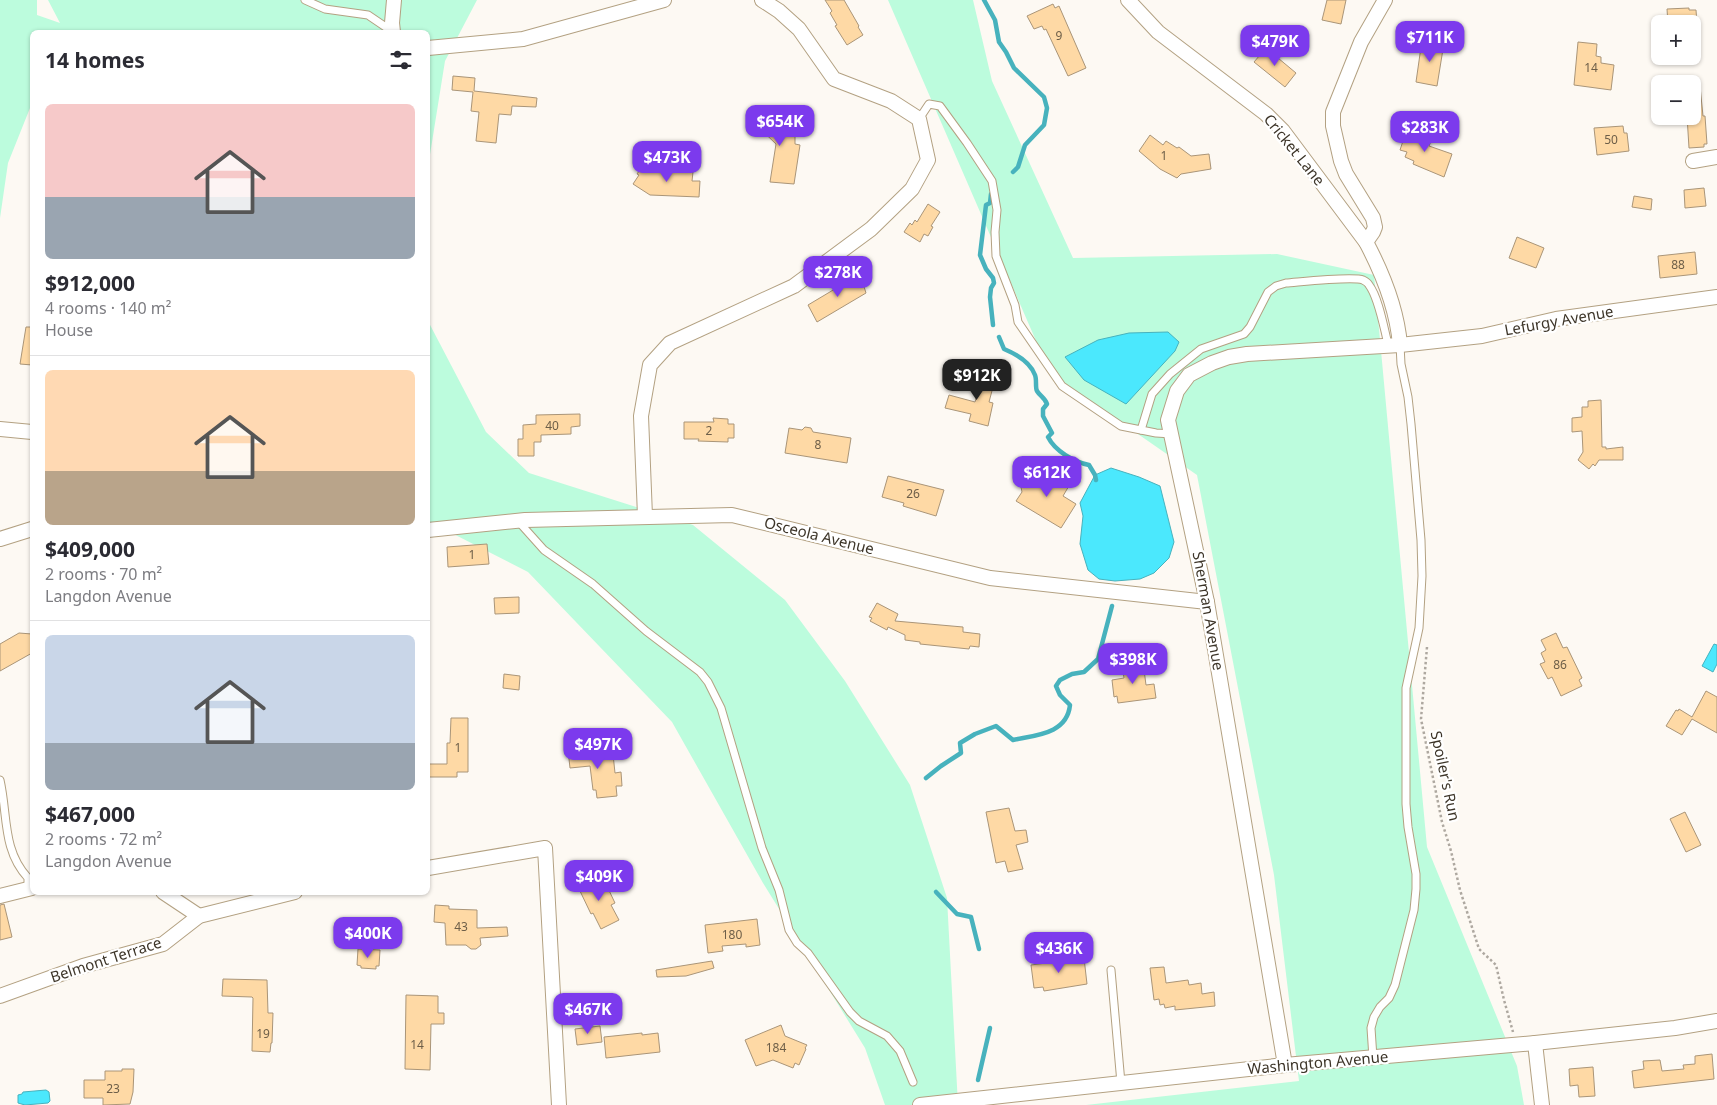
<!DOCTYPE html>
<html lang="en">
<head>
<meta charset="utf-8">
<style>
	body { margin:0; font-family:"Noto Sans",sans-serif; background:#f7f7f7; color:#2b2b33; height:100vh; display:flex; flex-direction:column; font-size:19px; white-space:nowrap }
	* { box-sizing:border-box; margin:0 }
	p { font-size:16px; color:#7c7c81 }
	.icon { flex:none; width:28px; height:28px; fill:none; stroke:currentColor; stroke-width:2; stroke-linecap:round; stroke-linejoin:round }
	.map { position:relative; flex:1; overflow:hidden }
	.panel { position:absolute; left:30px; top:30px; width:400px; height:865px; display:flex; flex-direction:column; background:#fff; border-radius:8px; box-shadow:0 1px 4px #0004 }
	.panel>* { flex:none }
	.tools { position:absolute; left:1651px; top:15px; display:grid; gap:10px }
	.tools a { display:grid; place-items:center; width:50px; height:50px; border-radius:8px; background:#fff; box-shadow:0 1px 4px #0004; font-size:25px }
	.price { position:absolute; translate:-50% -42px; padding:0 11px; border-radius:10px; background:#7c3aed; color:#fff; font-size:16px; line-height:32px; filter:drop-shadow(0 1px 2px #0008) }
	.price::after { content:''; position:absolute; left:50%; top:30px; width:15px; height:11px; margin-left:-8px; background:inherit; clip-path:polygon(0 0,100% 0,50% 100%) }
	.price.active { background:#222; color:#fff }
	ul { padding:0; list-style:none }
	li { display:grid; align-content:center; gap:10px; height:265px; padding:0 15px }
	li+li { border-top:1px solid #e1e1e2 }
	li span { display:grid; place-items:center; height:155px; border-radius:8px; color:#555 }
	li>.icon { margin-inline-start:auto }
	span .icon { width:90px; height:90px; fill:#fffc; stroke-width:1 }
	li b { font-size:21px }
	h2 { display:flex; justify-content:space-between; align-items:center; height:60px; padding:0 15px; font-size:21px }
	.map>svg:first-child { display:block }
	.green { fill:#bcfcdd }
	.water { fill:#4be8fd; stroke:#47b2bd }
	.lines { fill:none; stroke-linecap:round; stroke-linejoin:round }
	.stream { stroke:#47b2bd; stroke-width:4.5 }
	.building { fill:#fed9a5; stroke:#aa9578 }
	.lane-casing { stroke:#b3a182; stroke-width:9 }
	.street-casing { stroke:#b3a182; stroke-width:16 }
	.path { stroke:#aea8a0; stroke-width:2.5; stroke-dasharray:2.5 2.5; stroke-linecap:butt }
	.lane { stroke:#fff; stroke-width:7 }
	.street { stroke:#fff; stroke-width:14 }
	.labels { text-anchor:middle; stroke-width:4.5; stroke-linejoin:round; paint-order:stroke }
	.number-label { font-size:12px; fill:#6d5e48 }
	.street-label { font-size:15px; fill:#3d3529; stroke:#fff }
</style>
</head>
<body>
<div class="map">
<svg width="1717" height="1105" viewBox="0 0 1717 1105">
	<rect width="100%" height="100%" fill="#fdf9f3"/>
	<g class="green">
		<polygon points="0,0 37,0 37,15 60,23 48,0 477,0 445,61 428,167 428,32 32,32 32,103 8,163 0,218"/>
		<polygon points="888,0 973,0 992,81 1073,258 1277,254 1374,275 1427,847 1517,1066 1524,1105 1086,1105 1299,1081 1274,875 1197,475 1050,373"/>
		<polygon points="428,321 486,432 529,473 693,525 785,600 845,681 910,785 947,898 958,1105 885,1105 865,1048 763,883 672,722 528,572 428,521"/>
	</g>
	<g class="water">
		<polygon points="1168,332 1179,342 1175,351 1126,404 1084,380 1065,357 1098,340 1129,333"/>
		<polygon points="1111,468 1139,477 1160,486 1174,542 1169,558 1154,573 1140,579 1115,581 1099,579 1088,570 1080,544 1083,516 1080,503 1095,475"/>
		<polygon points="1714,644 1717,645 1717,664 1713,672 1702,666"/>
		<polygon points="46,1090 49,1092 50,1101 48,1103 25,1105 18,1103 18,1095 22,1094 23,1092"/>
	</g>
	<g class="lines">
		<g class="stream">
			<polyline points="984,0 995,20 999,42 1006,52 1014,68 1044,97 1047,108 1044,125 1025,145 1018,167 1013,172"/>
			<polyline points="991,194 990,203 986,205 980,255 986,269 993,278 994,283 991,288 990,297 993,325"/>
			<path d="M999 337 1004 349C1016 354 1030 362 1035 375 1037 380 1035 387 1037 391 1040 396 1045 398 1047 404L1043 409V416L1052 433 1048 437C1055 451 1074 462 1089 465L1095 475 1096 480"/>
			<path d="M926 778 941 766 961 753 960 743 975 734 996 726 1013 740C1036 735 1067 734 1070 705L1060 695 1056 686 1060 680 1072 674 1084 672 1098 659 1112 606"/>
			<polyline points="936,892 957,914 971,917 979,949"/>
			<polyline points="978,1080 990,1028"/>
		</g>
	</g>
	<g class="building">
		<polygon points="825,0 844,0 859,26 858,27 863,35 847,45 835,26 837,25 830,13 832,11"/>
		<polygon points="1327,0 1346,0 1341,24 1322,20"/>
		<polygon points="1053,4 1055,8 1059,6 1086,68 1068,76 1046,29 1044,30 1042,26 1034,29 1027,16"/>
		<polygon points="1689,8 1689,10 1696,10 1697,24 1668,24 1667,9"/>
		<polygon points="1422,40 1444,43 1437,86 1416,82"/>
		<polygon points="1578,42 1597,44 1596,56 1601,57 1601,63 1614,65 1611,90 1574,85"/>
		<polygon points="1266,48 1296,73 1285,87 1254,62"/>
		<polygon points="453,76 475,78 474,91 537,98 536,107 512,106 511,115 499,114 496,143 476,141 479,112 471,111 473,92 452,90"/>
		<polygon points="1700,86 1703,116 1705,116 1707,144 1704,144 1704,147 1689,148 1687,116 1692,116 1692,87"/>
		<polygon points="766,107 795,136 795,144 800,145 794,184 770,182 776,144 752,121"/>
		<polygon points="1623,126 1624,133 1627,133 1629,151 1597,155 1594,128"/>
		<polygon points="1407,129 1432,138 1429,146 1452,154 1444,177 1413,164 1414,161 1405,157 1407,152 1400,150"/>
		<polygon points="1150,135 1163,145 1166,141 1177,148 1179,147 1191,156 1209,154 1211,169 1181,174 1177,178 1160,169 1139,151"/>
		<polygon points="645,162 657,170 693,172 692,181 700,181 699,197 650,195 633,184 639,175 637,174"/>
		<polygon points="1704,188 1706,206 1685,208 1684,190"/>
		<polygon points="1634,196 1652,199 1651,210 1632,207"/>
		<polygon points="928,204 940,212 931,226 933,227 928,236 924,234 920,242 904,232 910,223 912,225 915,220 917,222"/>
		<polygon points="1517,237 1544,248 1536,268 1509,258"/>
		<polygon points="1695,252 1697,274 1660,278 1658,256"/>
		<polygon points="860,274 866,293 817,322 808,305"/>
		<polygon points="26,327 32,327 32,365 20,364"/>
		<polygon points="985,368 997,372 989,402 993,403 988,426 969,421 971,414 945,408 949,395 975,402"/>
		<polygon points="1601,400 1602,447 1606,447 1606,449 1623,447 1623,460 1599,460 1595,466 1593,464 1589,469 1578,460 1583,452 1582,431 1572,432 1572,418 1582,417 1582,407 1588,407 1588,401"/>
		<polygon points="580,414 580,426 571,427 571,434 541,435 541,442 534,442 534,456 518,456 518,439 523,439 523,425 536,424 536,415"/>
		<polygon points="713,418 728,419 728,424 734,424 734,438 728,438 728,442 698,441 699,439 684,439 684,422 714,422"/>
		<polygon points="805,427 811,428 813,432 851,438 847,463 785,453 789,428 802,430"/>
		<polygon points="1057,471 1073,479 1063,496 1076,504 1061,528 1016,501 1022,492 1019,477 1034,474 1034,478 1047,485"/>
		<polygon points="888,476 944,490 936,516 903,506 904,503 882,497"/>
		<polygon points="487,544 489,564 448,567 447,547"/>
		<polygon points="519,597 519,613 495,614 494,598"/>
		<polygon points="877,603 898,614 895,621 963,627 963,632 980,634 979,647 970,646 969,649 920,644 920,642 905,640 905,635 888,627 887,630 870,621 872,618 869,617"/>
		<polygon points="19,633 32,634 32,653 0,671 0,644"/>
		<polygon points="1556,633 1563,648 1567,647 1582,678 1579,680 1582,686 1561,696 1552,677 1548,679 1540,664 1545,662 1541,653 1546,650 1541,640"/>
		<polygon points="1143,662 1146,685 1154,684 1156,698 1118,703 1117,696 1114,697 1112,680 1124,678 1122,665"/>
		<polygon points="504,674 520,676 519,690 503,688"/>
		<polygon points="1706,691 1717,697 1717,733 1692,719 1682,735 1666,726 1676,710 1678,711 1679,709 1692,717"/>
		<polygon points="451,718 468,718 468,772 457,772 457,777 429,777 429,764 447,764 447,743 450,743"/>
		<polygon points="585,749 585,750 594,749 594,751 602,750 603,755 613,754 615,773 621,772 622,786 616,786 617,796 597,798 596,790 593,790 590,766 570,768 568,750"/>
		<polygon points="1009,808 1015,831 1026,830 1028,842 1016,845 1023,869 1008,872 1005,861 996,863 986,812"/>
		<polygon points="1685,812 1701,845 1686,852 1670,819"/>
		<polygon points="593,877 597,886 605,882 615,903 611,905 619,920 601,929 593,913 591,914 580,891 584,889 581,883"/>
		<polygon points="4,904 12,937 0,940 0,905"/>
		<polygon points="435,905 449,906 449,909 477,910 477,928 507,927 508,936 480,938 481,945 476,949 471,949 466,945 446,945 445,923 434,922"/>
		<polygon points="757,919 760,945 746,947 746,944 722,946 723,951 708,953 705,925"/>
		<polygon points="358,949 380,950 379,966 376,966 376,969 361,968 361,966 357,965"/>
		<polygon points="1084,958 1087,984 1044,991 1043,987 1034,988 1031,965"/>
		<polygon points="712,961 714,968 686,976 657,977 656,970"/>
		<polygon points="1164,967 1166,983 1188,980 1189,985 1201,983 1202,994 1214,992 1215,1006 1175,1010 1175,1006 1165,1008 1164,1004 1160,1005 1159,999 1154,1000 1150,968"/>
		<polygon points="223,979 267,980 268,1013 273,1013 272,1043 271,1043 270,1052 252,1051 253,998 252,997 222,996"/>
		<polygon points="406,995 438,996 438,1013 444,1013 444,1024 431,1024 430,1070 405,1069"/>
		<polygon points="781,1025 785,1036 807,1045 805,1048 806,1049 799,1065 795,1063 793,1068 773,1060 756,1066 745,1040"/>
		<polygon points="600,1026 602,1042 577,1045 575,1029"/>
		<polygon points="642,1033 642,1035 658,1033 660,1052 606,1058 604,1037"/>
		<polygon points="1712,1054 1714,1079 1634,1088 1632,1071 1644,1069 1643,1061 1660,1060 1662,1071 1684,1069 1683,1065 1695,1064 1695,1056"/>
		<polygon points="1593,1067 1595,1096 1579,1097 1578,1085 1570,1086 1569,1069"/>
		<polygon points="122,1069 134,1069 133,1092 130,1104 103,1105 103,1098 84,1098 84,1080 105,1080 105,1071 122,1071"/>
	</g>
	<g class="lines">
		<g class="lane-casing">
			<g id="lane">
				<polyline points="305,0 325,9 368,15 393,32"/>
				<polyline points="919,119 929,104 940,106 967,143 992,181 997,210 995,232 996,256 1015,305 1018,322 1062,386 1121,426 1156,433 1172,434"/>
				<path d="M1141 430 1152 394 1170 374 1201 349 1244 334 1250 327 1268 292 1276 286 1286 283C1300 282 1353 276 1363 280 1365 281 1368 283 1369 285 1379 298 1384 329 1388 344"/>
				<polyline points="518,521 544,550 593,584 646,631 700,672 708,682 721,708 762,848 779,890 789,930 797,943 808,953 850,1012 859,1021 887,1036 900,1051 913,1082"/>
				<path d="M0 780C8 815 2 850 28 878V889"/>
				<polyline points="1111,970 1121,1083"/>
				<polyline points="1373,1058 1371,1028 1374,1017 1380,1007 1389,998 1395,985 1414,910 1416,889 1416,874 1408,827 1406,804 1406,688 1419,628 1422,576 1421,540 1411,424 1408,397 1401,364 1400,345"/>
			</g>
		</g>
		<g class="street-casing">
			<g id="street">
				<path d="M1128 0 1158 32 1266 114 1283 131 1366 242C1383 274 1397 308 1400 345"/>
				<polyline points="393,32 392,23 394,0"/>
				<polyline points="428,48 523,39 664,0"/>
				<polyline points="1693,161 1717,157"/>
				<polyline points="1366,242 1373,232 1375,227 1373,218 1346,174 1341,161 1333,126 1333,112 1361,42 1385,0"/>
				<polyline points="0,429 32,432"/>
				<polyline points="645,516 641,416 650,365 670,343 794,286 871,229 912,189 928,160 919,119 891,101 834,79 799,29 779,11 762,0"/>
				<polyline points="428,530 525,520 732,515 990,578 1207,602"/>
				<polyline points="0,539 32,529"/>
				<polyline points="428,868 545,848 559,1105"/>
				<polyline points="163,892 199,916"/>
				<polyline points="0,896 32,888"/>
				<polyline points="0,996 83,966 163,944 199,916 295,892"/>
				<polyline points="1535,1043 1542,1105"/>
				<polyline points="1285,1065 1207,602 1168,420 1177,391 1189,375 1212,363 1229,357 1247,354 1400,345 1482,336 1556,319 1717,297"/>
				<polyline points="920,1105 1285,1065 1535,1043 1675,1028 1717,1021"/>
			</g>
		</g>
		<polyline class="path" points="1427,647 1421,719 1442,822 1451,851 1460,890 1479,949 1496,965 1504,1000 1513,1032"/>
		<use href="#lane" class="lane"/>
		<use href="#street" class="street"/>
	</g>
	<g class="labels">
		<g class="number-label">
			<text x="1059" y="40">9</text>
			<text x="1591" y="72">14</text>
			<text x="1611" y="144">50</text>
			<text x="1164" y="160">1</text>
			<text x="1678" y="269">88</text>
			<text x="552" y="430">40</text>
			<text x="709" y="435">2</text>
			<text x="818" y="449">8</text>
			<text x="913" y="498">26</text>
			<text x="472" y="559">1</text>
			<text x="1560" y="669">86</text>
			<text x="458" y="752">1</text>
			<text x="461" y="931">43</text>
			<text x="732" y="939">180</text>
			<text x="263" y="1038">19</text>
			<text x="417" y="1049">14</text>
			<text x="776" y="1052">184</text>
			<text x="113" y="1093">23</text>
		</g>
		<g class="street-label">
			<text transform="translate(1294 150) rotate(51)" y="5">Cricket Lane</text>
			<text transform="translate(1559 321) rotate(-10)" y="5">Lefurgy Avenue</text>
			<text transform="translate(819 536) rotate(14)" y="5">Osceola Avenue</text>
			<text transform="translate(1208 611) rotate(80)" y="5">Sherman Avenue</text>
			<text transform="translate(1445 776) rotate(78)" y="5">Spoiler's Run</text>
			<text transform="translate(106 960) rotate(-18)" y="5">Belmont Terrace</text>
			<text transform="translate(1318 1063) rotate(-5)" y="5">Washington Avenue</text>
		</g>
	</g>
</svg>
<div class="tools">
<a>+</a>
<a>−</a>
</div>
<b class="price" style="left:1430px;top:63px">$711K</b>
<b class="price" style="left:1275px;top:67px">$479K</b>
<b class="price" style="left:780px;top:147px">$654K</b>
<b class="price" style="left:1425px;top:153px">$283K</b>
<b class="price" style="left:667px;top:183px">$473K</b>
<b class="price" style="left:838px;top:298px">$278K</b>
<b class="price active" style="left:977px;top:401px">$912K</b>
<b class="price" style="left:1047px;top:498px">$612K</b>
<b class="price" style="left:1133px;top:685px">$398K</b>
<b class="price" style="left:598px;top:770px">$497K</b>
<b class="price" style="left:599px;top:902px">$409K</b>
<b class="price" style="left:368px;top:959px">$400K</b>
<b class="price" style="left:1059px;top:974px">$436K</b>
<b class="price" style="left:588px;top:1035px">$467K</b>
<section class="panel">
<h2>14 homes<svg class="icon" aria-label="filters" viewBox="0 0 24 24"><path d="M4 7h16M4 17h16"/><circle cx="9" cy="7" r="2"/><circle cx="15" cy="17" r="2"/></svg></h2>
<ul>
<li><span style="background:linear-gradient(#f6c9c9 60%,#9aa5b1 0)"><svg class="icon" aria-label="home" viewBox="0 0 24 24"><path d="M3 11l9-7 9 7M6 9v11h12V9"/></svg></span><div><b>$912,000</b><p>4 rooms · 140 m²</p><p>House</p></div></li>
<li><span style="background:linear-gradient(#ffd9b3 65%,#b9a48a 0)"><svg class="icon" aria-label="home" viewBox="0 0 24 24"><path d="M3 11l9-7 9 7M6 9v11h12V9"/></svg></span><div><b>$409,000</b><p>2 rooms · 70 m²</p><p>Langdon Avenue</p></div></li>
<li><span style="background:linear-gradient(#c9d6e8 70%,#9aa5b1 0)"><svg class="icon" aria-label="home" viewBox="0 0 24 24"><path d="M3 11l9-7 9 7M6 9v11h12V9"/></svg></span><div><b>$467,000</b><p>2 rooms · 72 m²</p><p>Langdon Avenue</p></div></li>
</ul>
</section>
</div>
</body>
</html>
